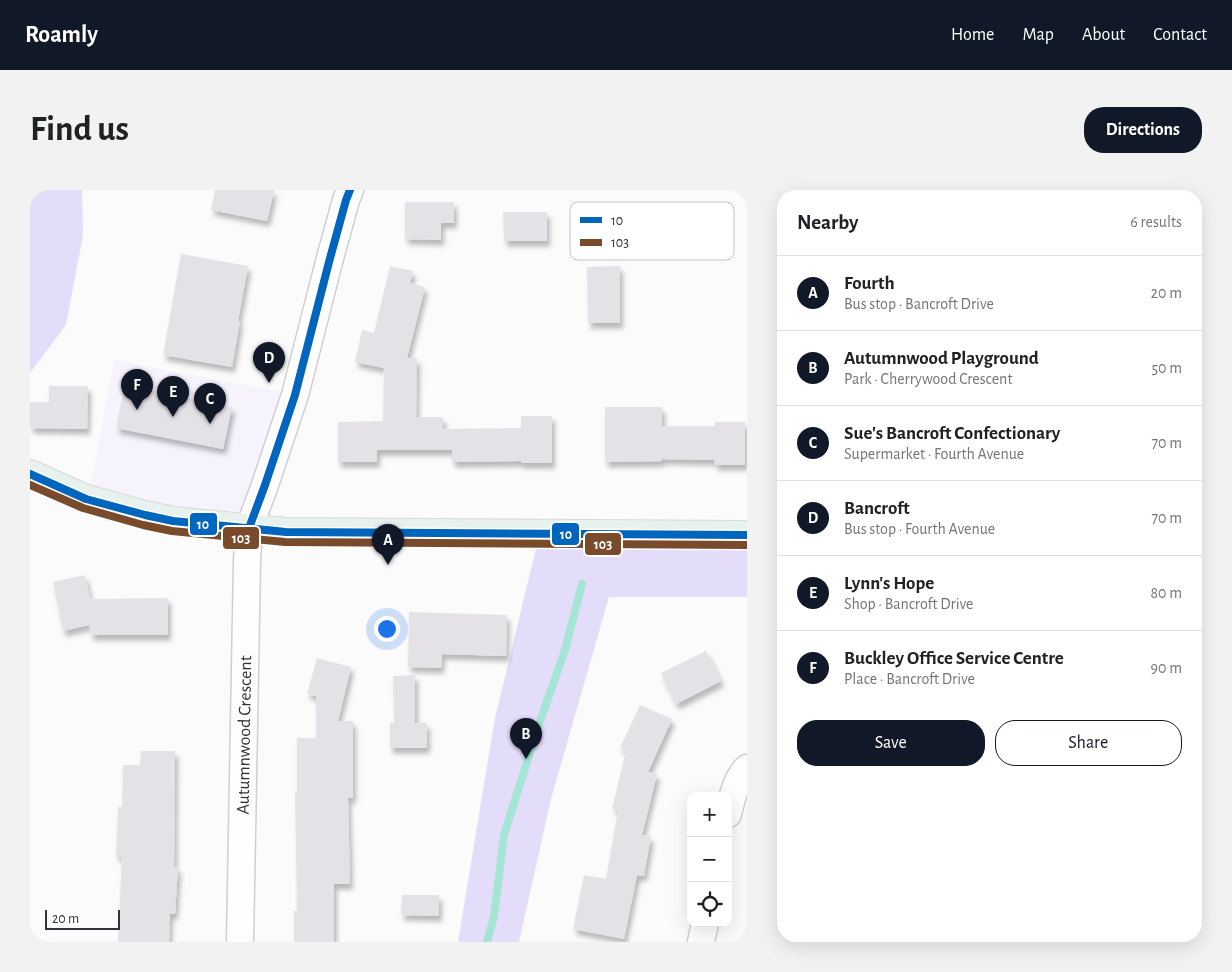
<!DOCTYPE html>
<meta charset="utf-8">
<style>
:root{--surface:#fff;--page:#f2f2f2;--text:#202124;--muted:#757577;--line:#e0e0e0;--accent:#111827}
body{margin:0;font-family:"Alegreya Sans",sans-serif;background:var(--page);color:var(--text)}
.controls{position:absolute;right:15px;bottom:15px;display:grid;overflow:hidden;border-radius:10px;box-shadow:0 5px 20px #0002}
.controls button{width:45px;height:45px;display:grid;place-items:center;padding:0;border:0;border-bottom:1px solid var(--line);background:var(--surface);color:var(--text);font:25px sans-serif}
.scale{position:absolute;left:15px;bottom:12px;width:75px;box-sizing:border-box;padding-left:5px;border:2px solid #34313a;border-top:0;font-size:14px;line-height:18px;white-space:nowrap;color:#34313a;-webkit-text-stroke:4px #fff;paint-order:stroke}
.you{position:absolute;left:356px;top:438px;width:18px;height:18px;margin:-12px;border:4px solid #fff;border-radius:50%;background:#1a73e8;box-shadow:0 0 0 8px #1a73e833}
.badge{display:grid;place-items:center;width:32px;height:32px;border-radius:50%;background:var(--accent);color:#fff;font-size:16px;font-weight:700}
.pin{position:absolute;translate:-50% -41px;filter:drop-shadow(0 1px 2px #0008)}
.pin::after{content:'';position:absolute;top:26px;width:18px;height:15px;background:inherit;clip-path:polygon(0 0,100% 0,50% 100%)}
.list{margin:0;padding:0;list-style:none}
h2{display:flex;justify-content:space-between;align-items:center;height:65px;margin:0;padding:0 20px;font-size:21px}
h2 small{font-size:16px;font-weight:400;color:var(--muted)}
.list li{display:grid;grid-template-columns:32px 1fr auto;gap:15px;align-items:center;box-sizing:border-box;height:75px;padding:0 20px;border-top:1px solid var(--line)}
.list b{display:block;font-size:19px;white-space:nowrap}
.list p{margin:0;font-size:16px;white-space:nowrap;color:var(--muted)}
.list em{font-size:16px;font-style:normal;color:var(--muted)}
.actions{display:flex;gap:10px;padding:15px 20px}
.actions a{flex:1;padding:11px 0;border:1px solid var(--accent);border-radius:20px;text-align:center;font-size:18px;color:var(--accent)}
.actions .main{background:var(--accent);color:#fff}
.icon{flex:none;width:28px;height:28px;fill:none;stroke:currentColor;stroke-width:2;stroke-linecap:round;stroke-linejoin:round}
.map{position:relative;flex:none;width:717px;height:752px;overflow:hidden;border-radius:20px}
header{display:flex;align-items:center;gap:30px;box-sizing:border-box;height:70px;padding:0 25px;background:var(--accent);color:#fff}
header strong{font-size:24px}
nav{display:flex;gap:28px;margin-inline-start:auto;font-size:18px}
.intro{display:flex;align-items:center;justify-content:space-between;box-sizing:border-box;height:120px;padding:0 30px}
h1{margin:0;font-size:35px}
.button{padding:12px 22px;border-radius:20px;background:var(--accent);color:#fff;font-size:18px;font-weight:700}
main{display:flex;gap:30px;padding:0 30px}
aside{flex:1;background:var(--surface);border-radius:20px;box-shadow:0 5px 20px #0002}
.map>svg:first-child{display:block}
.built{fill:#f6f3fd}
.green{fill:#e4ddf9}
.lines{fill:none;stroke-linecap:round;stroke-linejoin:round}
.stream{stroke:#a5e5d5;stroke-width:8}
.building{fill:#e4e2e7;filter:url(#shadow)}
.minor-casing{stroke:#d0ced2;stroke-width:29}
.major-casing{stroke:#d9d8da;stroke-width:30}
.minor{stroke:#fefefe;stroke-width:26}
.major{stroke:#e7f1ee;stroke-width:28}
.bus-1-casing{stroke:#fff;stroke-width:11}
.bus-2-casing{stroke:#fff;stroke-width:11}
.bus-1{stroke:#0065bd;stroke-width:8}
.bus-2{stroke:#7a4b2a;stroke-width:8}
.labels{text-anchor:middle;stroke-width:4;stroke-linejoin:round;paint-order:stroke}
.street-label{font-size:18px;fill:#34313a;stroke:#fff}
.key{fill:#fff;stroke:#c2c1c4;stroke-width:1}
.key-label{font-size:14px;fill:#34313a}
.line-badge{stroke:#fff;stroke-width:2}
.badge-label{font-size:14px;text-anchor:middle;font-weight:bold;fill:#fff}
</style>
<header>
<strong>Roamly</strong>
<nav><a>Home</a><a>Map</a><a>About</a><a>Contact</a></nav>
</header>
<div class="intro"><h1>Find us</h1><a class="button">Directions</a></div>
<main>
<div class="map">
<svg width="717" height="752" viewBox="0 0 717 752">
<defs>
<filter id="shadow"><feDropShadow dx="3" dy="5.5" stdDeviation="2.5" flood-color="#0004"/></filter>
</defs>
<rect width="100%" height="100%" fill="#fbfbfb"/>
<polygon class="built" points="84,170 263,204 218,336 59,308"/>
<g class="green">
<polygon points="0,0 52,0 53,45 36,135 0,183"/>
<polygon points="509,346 717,347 717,407 579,407 521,609 489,752 428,752 465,528"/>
</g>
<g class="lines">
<polyline class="stream" points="457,752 464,726 474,645 508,537 535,460 552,394"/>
</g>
<g class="building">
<polygon points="185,0 244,0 237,31 181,20"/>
<polygon points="375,12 424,12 424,33 411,33 411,50 375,49"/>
<polygon points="473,22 517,22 517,51 474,51"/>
<polygon points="151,64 218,76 208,131 210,131 202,177 133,165"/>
<polygon points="360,76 383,81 380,93 395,97 377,168 387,168 386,227 413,227 413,239 491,238 491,226 522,226 522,273 491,273 491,271 422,272 422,260 347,260 347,272 308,272 308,232 353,231 354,178 325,172 332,140 344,143"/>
<polygon points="590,76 590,133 558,133 557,77"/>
<polygon points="95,195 202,217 193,259 86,238"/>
<polygon points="19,196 58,196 57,239 0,238 0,212 19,212"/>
<polygon points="575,217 632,217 632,236 685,236 685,232 715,232 715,275 684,275 685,270 632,269 632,271 575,272"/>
<polygon points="55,385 60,409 138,408 138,445 61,445 59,435 33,441 23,392"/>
<polygon points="379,422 477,425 476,466 412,464 411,478 378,477"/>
<polygon points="676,461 691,491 646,514 631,483"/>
<polygon points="287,468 321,477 308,531 323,531 323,608 318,608 320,694 304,694 304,752 264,752 264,721 267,721 265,603 267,603 267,548 286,548 286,506 277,504"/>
<polygon points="385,485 385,533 397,533 397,558 360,558 360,533 364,533 363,486"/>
<polygon points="610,515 642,529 618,582 627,584 612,645 621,646 614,686 607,685 594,749 543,739 554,685 576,689 588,620 582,619 596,561 590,558"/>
<polygon points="111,561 145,561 144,677 148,677 145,724 140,724 139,752 88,752 92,667 86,667 88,617 92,617 93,575 110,575"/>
<polygon points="372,705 409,705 409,726 371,725"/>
</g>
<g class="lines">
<defs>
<g id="minor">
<path d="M698 624C702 608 706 589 717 578"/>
<polyline points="210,752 217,371 219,338 235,295 265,205 299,72 316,10 320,0"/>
<polyline points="671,752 675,733"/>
</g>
<polyline id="major" points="0,284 56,309 115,325 143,331 256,342 717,345"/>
</defs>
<use href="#minor" class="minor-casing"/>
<use href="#major" class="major-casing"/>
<use href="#minor" class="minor"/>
<use href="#major" class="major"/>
<defs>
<g id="bus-1">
<polyline points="0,284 56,309 115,325 143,331 256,342 717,345"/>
<polyline points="219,338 235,295 265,205 299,72 316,10 320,0"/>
</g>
<polyline id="bus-2" points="0,295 53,318 113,335 142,341 255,352 717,355"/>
</defs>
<use href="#bus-1" class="bus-1-casing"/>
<use href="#bus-2" class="bus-2-casing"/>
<use href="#bus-1" class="bus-1"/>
<use href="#bus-2" class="bus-2"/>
</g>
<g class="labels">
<g class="street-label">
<text transform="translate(214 545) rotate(-89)" y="6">Autumnwood Crescent</text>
</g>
</g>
<rect x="540" y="12" width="164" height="58" rx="8" class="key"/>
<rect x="550" y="27" width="22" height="6" fill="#0065bd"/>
<rect x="550" y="49" width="22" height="7" fill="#7a4b2a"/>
<g class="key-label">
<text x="581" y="35">10</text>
<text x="581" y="57">103</text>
</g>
<g class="line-badge">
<rect x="159" y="322" width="29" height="24" rx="5" fill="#0065bd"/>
<rect x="521" y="332" width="29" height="24" rx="5" fill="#0065bd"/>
<rect x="192" y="336" width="38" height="24" rx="5" fill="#7a4b2a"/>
<rect x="554" y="342" width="38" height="24" rx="5" fill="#7a4b2a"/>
</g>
<g class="badge-label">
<text x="173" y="339">10</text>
<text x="536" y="349">10</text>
<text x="211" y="353">103</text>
<text x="573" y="359">103</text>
</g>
</svg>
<div class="controls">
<button>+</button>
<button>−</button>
<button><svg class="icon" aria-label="locate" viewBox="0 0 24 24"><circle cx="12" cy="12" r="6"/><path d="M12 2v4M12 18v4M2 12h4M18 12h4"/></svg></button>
</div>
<div class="scale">20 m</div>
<div class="you"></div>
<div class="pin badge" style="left:358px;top:375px">A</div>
<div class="pin badge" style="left:496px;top:569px">B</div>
<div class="pin badge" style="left:180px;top:234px">C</div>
<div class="pin badge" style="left:239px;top:193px">D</div>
<div class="pin badge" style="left:143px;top:227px">E</div>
<div class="pin badge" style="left:107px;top:220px">F</div>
</div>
<aside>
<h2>Nearby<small>6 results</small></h2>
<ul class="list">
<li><span class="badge">A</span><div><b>Fourth</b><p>Bus stop · Bancroft Drive</p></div><em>20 m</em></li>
<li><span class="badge">B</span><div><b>Autumnwood Playground</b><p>Park · Cherrywood Crescent</p></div><em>50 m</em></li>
<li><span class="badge">C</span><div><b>Sue's Bancroft Confectionary</b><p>Supermarket · Fourth Avenue</p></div><em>70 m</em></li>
<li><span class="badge">D</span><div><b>Bancroft</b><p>Bus stop · Fourth Avenue</p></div><em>70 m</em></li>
<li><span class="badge">E</span><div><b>Lynn's Hope</b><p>Shop · Bancroft Drive</p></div><em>80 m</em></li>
<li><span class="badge">F</span><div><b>Buckley Office Service Centre</b><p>Place · Bancroft Drive</p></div><em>90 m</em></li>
</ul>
<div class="actions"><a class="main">Save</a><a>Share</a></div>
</aside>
</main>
